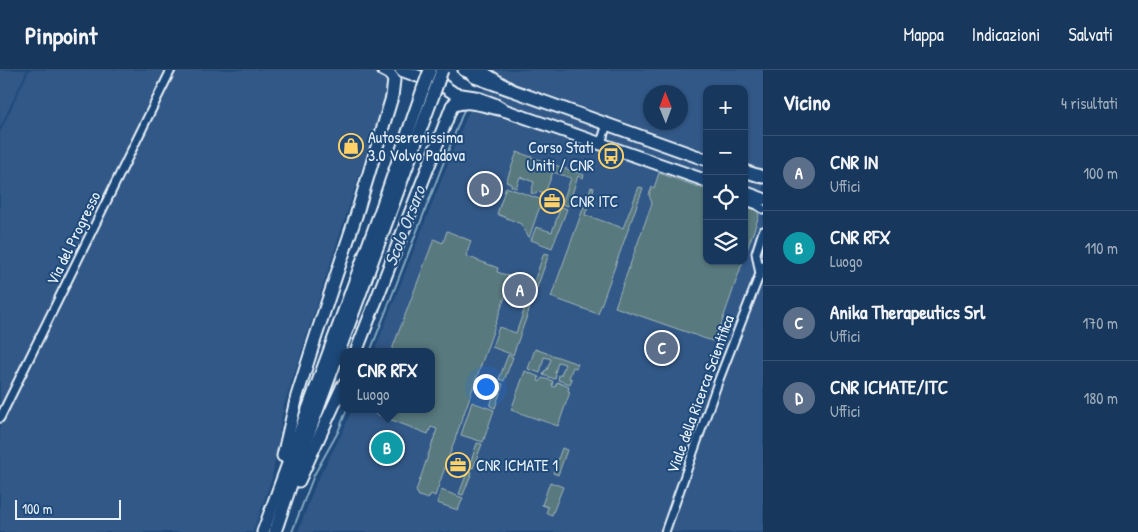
<!DOCTYPE html>
<html lang="it">
<meta charset="utf-8">
<style>
:root{--surface:#17385c;--page:#244365;--text:#f1f3f6;--muted:#9eacbb;--line:#365272;--accent:#e69b98}
body{margin:0;font-family:"Patrick Hand",sans-serif;background:var(--page);color:var(--text)}
.controls{position:absolute;right:15px;top:15px;display:grid;overflow:hidden;border-radius:10px;box-shadow:0 1px 4px #0004}
.controls button{width:45px;height:45px;display:grid;place-items:center;padding:0;border:0;border-bottom:1px solid var(--line);background:var(--surface);color:var(--text);font:25px sans-serif}
.compass{position:absolute;left:643px;top:15px;width:45px;height:45px;border-radius:50%;background:var(--surface);box-shadow:0 1px 4px #0004;rotate:359deg}
.scale{position:absolute;left:15px;bottom:12px;width:106px;box-sizing:border-box;padding-left:5px;border:2px solid #e8f1f8;border-top:0;font-size:14px;line-height:18px;white-space:nowrap;color:#e8f1f8;-webkit-text-stroke:4px #1f4a7a;paint-order:stroke}
.you{position:absolute;left:485px;top:316px;width:18px;height:18px;margin:-12px;border:4px solid #fff;border-radius:50%;background:#1a73e8;box-shadow:0 0 0 8px #1a73e833}
.badge{display:grid;place-items:center;width:32px;height:32px;border-radius:50%;background:var(--accent);color:#fff;font-size:16px;font-weight:700}
.pin{position:absolute;translate:-50% -50%;border:2px solid #fff;box-shadow:0 1px 5px #0006}
.popup{position:absolute;left:340px;top:278px;width:95px;height:65px;box-sizing:border-box;display:grid;place-content:center;border-radius:10px;background:var(--surface);filter:drop-shadow(0 1px 4px #0005);font-size:16px;white-space:nowrap;color:var(--muted)}
.popup b{font-size:19px;color:var(--text)}
.popup::after{content:'';position:absolute;left:50%;top:100%;margin-left:-10px;border:10px solid transparent;border-top-color:var(--surface)}
.list{margin:0;padding:0;list-style:none}
h2{display:flex;justify-content:space-between;align-items:center;height:65px;margin:0;padding:0 20px;font-size:21px}
h2 small{font-size:16px;font-weight:400;color:var(--muted)}
.list li{display:grid;grid-template-columns:32px 1fr auto;gap:15px;align-items:center;box-sizing:border-box;height:75px;padding:0 20px;border-top:1px solid var(--line)}
.list b{display:block;font-size:19px;white-space:nowrap}
.list p{margin:0;font-size:16px;white-space:nowrap;color:var(--muted)}
.list em{font-size:16px;font-style:normal;color:var(--muted)}
.icon{flex:none;width:28px;height:28px;fill:none;stroke:currentColor;stroke-width:2;stroke-linecap:round;stroke-linejoin:round}
.map{position:relative;flex:none;width:763px;height:462px;overflow:hidden}
header{display:flex;align-items:center;gap:30px;box-sizing:border-box;height:70px;padding:0 25px;background:var(--surface);border-bottom:1px solid var(--line)}
header strong{font-size:24px}
nav{display:flex;gap:28px;margin-inline-start:auto;font-size:18px}
main{display:flex}
aside{flex:1;background:var(--surface)}
.map>svg:first-child{display:block}
.built{fill:#325887;fill-rule:evenodd}
.green{fill:#59797e;stroke:#a0b5bb}
.lines{fill:none;stroke-linecap:round;stroke-linejoin:round}
.stream{stroke:#84a8c1;stroke-width:2}
.minor-casing{stroke:#e8f1f8;stroke-width:11}
.primary-casing{stroke:#e8f1f8;stroke-width:15}
.trunk-casing{stroke:#e8f1f8;stroke-width:15}
.minor{stroke:#1f4a7a;stroke-width:7}
.primary{stroke:#1f4a7a;stroke-width:11}
.trunk{stroke:#1f4a7a;stroke-width:11}
.trunk-bridge-casing{stroke:#e8f1f8;stroke-width:15;stroke-linecap:butt}
.trunk-bridge{stroke:#1f4a7a;stroke-width:11}
.labels{text-anchor:middle;stroke-width:4;stroke-linejoin:round;paint-order:stroke}
.poi-label{font-size:16px;fill:#e8f1f8;stroke:#1f4a7a;text-anchor:start}
.street-label{font-size:16px;fill:#e8f1f8;stroke:#1f4a7a}
.water-label{font-size:18px;font-style:italic;fill:#cfdfea;stroke:#1f4a7a}
</style>
<header>
<strong>Pinpoint</strong>
<nav><a>Mappa</a><a>Indicazioni</a><a>Salvati</a></nav>
</header>
<main>
<div class="map">
<svg width="763" height="462" viewBox="0 0 763 462">
<rect width="100%" height="100%" fill="#1f4a7a"/>
<filter id="ink" filterUnits="userSpaceOnUse"><feTurbulence type="fractalNoise" baseFrequency=".02" numOctaves="2"/><feDisplacementMap in="SourceGraphic" scale="10" xChannelSelector="R" yChannelSelector="G"/><feConvolveMatrix kernelMatrix="1 2 1 2 8 2 1 2 1" color-interpolation-filters="sRGB"/></filter>
<g filter="url(#ink)">
<g class="built">
<polygon points="0,0 27,0 0,58"/>
<polygon points="29,0 377,0 380,1 388,17 284,335 272,408 253,462 0,462 0,62"/>
<path d="M489 0H763V462H298L316 413 344 359 352 339H431V282H374L467 45 483 20ZM707 19H744V191H707ZM650 22H680V52H650Z"/>
</g>
<g class="green">
<polygon points="517,82 584,105 583,108 578,106 568,136 562,134 571,108 553,102 545,123 537,121 536,124 531,123 534,112 520,107 516,118 511,116 511,114 506,112"/>
<polygon points="659,103 707,120 707,191 743,191 716,269 713,268 712,271 615,237 652,133 649,125 652,117 654,118"/>
<polygon points="506,117 542,130 529,168 521,154 497,144"/>
<polygon points="591,117 594,118 585,145 623,158 639,117 643,118 598,244 551,227"/>
<polygon points="744,133 756,138 759,146 744,188"/>
<polygon points="561,137 567,139 552,178 531,170 536,157 552,162"/>
<polygon points="447,161 471,171 466,186 498,198 497,202 512,207 435,426 431,424 428,429 419,426 416,421 437,359 431,357 428,364 368,341 368,339 431,339 431,282 391,282 434,169 443,173"/>
<polygon points="544,183 549,184 513,285 492,277 499,257 516,263"/>
<polygon points="535,279 578,294 576,298 573,297 569,308 572,309 570,314 558,310 559,305 561,305 565,294 558,292 555,303 556,304 555,309 543,305 545,300 547,300 551,289 544,287 540,303 528,299"/>
<polygon points="508,285 513,287 504,311 499,309"/>
<polygon points="525,301 539,307 538,311 540,312 542,308 553,311 552,316 555,317 557,312 569,317 568,321 570,322 558,356 511,340"/>
<polygon points="498,312 503,314 495,338 490,336"/>
<polygon points="472,332 494,340 483,372 461,365"/>
<polygon points="477,373 482,374 473,398 469,397"/>
<polygon points="562,378 567,380 558,405 553,403"/>
<polygon points="468,400 472,402 463,425 459,424"/>
<polygon points="550,412 563,417 552,445 546,443 548,437 542,435"/>
<polygon points="441,420 463,428 458,440 437,433"/>
</g>
<g class="lines">
<g class="stream">
<polyline points="370,282 464,40"/>
<polyline points="292,462 314,405 338,362 347,339"/>
</g>
<defs>
<g id="minor">
<polyline points="601,73 607,54"/>
<polyline points="744,130 757,135 763,139"/>
<polyline points="760,204 756,183 763,161"/>
<polyline points="0,348 171,0"/>
<polyline points="665,462 718,312 763,196"/>
</g>
<g id="primary">
<polyline points="401,0 442,15 455,24 475,27 494,34 504,40 707,111"/>
<polyline points="464,0 471,3 475,7 707,90"/>
<polyline points="744,101 763,107"/>
<polyline points="744,122 763,129"/>
</g>
<g id="trunk">
<polyline points="470,0 471,3"/>
<polyline points="479,0 510,19"/>
<path d="M452 36C469 28 486 37 504 40"/>
<polyline points="356,282 452,36 461,26"/>
<polyline points="283,386 297,326 315,269 356,146 392,27 394,10 389,3 383,0"/>
<polyline points="299,411 343,315"/>
<polyline points="263,462 381,140 423,19"/>
<polyline points="275,462 302,382 434,23"/>
</g>
</defs>
<use href="#minor" class="minor-casing"/>
<use href="#primary" class="primary-casing"/>
<use href="#trunk" class="trunk-casing"/>
<use href="#minor" class="minor"/>
<use href="#primary" class="primary"/>
<use href="#trunk" class="trunk"/>
<defs>
<g id="trunk-bridge">
<polyline points="423,19 430,0"/>
<polyline points="434,23 442,0"/>
</g>
</defs>
<use href="#trunk-bridge" class="trunk-bridge-casing"/>
<use href="#trunk-bridge" class="trunk-bridge"/>
</g>
</g>
<defs>
<symbol id="shop-ring" viewBox="-11 -11 22 22"><circle r="9.5" fill="#1f4a7a" stroke="#ffd166" stroke-width="1.5"/><path d="M-5-2.5h2.3a2.7 3.5 0 0 1 5.4 0H5L5.5 6h-11ZM-1.5-2.5h3a1.5 2.3 0 0 0-3 0Z" fill="#ffd166"/></symbol>
<symbol id="bus-ring" viewBox="-11 -11 22 22"><circle r="9.5" fill="#1f4a7a" stroke="#ffd166" stroke-width="1.5"/><path d="M-5-6H5V4H4V6H2V4H-2V6H-4V4H-5ZM-3.5-4V0h7V-4ZM-3.5 1.2v1.5H-2V1.2ZM2 1.2v1.5H3.5V1.2Z" fill="#ffd166"/></symbol>
<symbol id="office-ring" viewBox="-11 -11 22 22"><circle r="9.5" fill="#1f4a7a" stroke="#ffd166" stroke-width="1.5"/><path d="M-6-3h4V-5.5h4V-3h4V5H-6ZM-1-4.5V-3h2v-1.5ZM-6 0V1H6V0Z" fill="#ffd166"/></symbol>
</defs>
<g fill-rule="evenodd">
<use href="#shop-ring" x="337" y="62" width="28" height="28"/>
<use href="#bus-ring" x="597" y="72" width="28" height="28"/>
<use href="#office-ring" x="538" y="117" width="28" height="28"/>
<use href="#office-ring" x="444" y="381" width="28" height="28"/>
</g>
<g class="labels">
<g class="poi-label">
<text x="368" y="73">Autoserenissima<tspan x="368" dy="18">3.0 Volvo Padova</tspan></text>
<text x="594" y="83" text-anchor="end">Corso Stati<tspan x="594" dy="18">Uniti / CNR</tspan></text>
<text x="570" y="137">CNR ITC</text>
<text x="476" y="401">CNR ICMATE 1</text>
</g>
<g class="street-label">
<text transform="translate(73 168) rotate(-64)" y="6">Via del Progresso</text>
<text transform="translate(700 324) rotate(-70)" y="6">Viale della Ricerca Scientifica</text>
</g>
<g class="water-label">
<text transform="translate(405 156) rotate(-69)" y="6">Scolo Orsaro</text>
</g>
</g>
</svg>
<div class="controls">
<button>+</button>
<button>−</button>
<button><svg class="icon" aria-label="locate" viewBox="0 0 24 24"><circle cx="12" cy="12" r="6"/><path d="M12 2v4M12 18v4M2 12h4M18 12h4"/></svg></button>
<button><svg class="icon" aria-label="layers" viewBox="0 0 24 24"><path d="M12 4l9 5-9 5-9-5zM3 14l9 5 9-5"/></svg></button>
</div>
<svg class="compass" viewBox="-18 -18 36 36"><path d="M0-13l5 13h-10z" fill="#e53935"/><path d="M0 13l5-13h-10z" fill="#9eacbb"/></svg>
<div class="scale">100 m</div>
<div class="you"></div>
<div class="pin badge" style="left:520px;top:220px;background:#5c6f8a">A</div>
<div class="pin badge" style="left:387px;top:378px;background:#0f9aa8">B</div>
<div class="popup"><b>CNR RFX</b>Luogo</div>
<div class="pin badge" style="left:662px;top:278px;background:#5c6f8a">C</div>
<div class="pin badge" style="left:485px;top:119px;background:#5c6f8a">D</div>
</div>
<aside>
<h2>Vicino<small>4 risultati</small></h2>
<ul class="list">
<li><span class="badge" style="background:#5c6f8a">A</span><div><b>CNR IN</b><p>Uffici</p></div><em>100 m</em></li>
<li><span class="badge" style="background:#0f9aa8">B</span><div><b>CNR RFX</b><p>Luogo</p></div><em>110 m</em></li>
<li><span class="badge" style="background:#5c6f8a">C</span><div><b>Anika Therapeutics Srl</b><p>Uffici</p></div><em>170 m</em></li>
<li><span class="badge" style="background:#5c6f8a">D</span><div><b>CNR ICMATE/ITC</b><p>Uffici</p></div><em>180 m</em></li>
</ul>
</aside>
</main>
